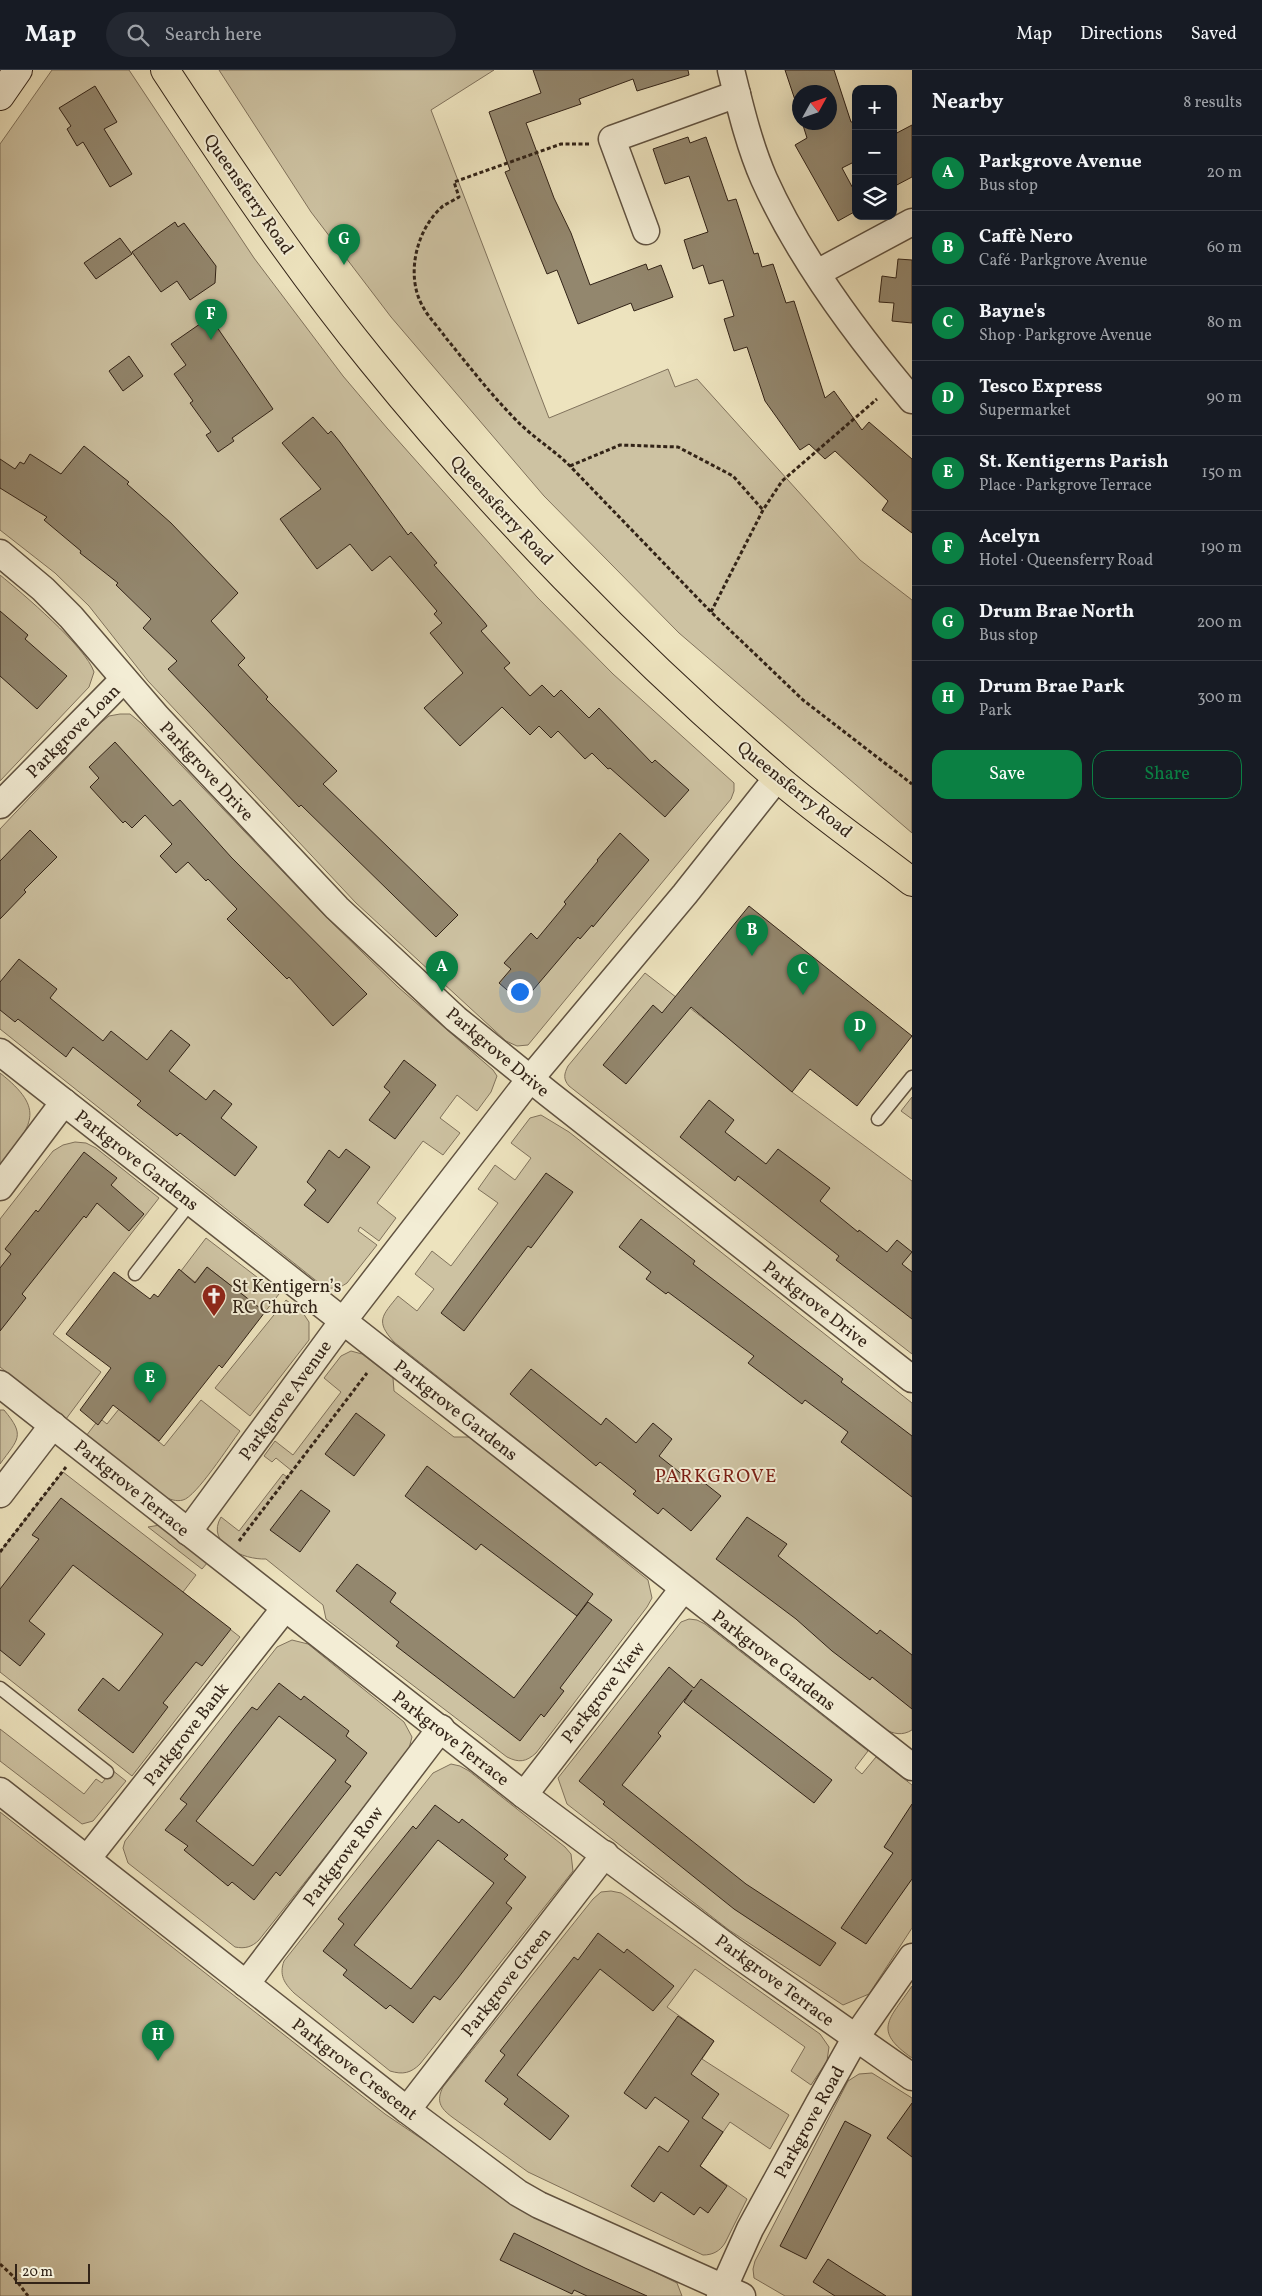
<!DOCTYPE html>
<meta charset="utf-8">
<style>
:root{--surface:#171b24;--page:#242831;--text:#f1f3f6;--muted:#9ea1a6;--line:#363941;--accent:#0b8043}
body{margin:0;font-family:Vollkorn,serif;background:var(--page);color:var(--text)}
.controls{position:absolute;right:15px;top:15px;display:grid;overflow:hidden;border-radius:10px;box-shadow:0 5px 20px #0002}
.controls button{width:45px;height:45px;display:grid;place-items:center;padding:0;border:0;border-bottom:1px solid var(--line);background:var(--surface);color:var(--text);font:25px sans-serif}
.compass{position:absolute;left:792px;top:15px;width:45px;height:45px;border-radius:50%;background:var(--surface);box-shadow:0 5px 20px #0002;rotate:50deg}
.scale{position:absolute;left:15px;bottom:12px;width:75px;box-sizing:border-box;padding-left:5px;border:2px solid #322317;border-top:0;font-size:14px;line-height:18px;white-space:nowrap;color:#322317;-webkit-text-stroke:4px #f3edd5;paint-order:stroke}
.you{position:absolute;left:519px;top:921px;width:18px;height:18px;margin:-12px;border:4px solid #fff;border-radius:50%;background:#1a73e8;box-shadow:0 0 0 8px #1a73e833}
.badge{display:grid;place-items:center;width:32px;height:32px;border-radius:50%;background:var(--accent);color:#fff;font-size:16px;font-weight:700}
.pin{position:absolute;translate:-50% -41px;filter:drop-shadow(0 1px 2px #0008)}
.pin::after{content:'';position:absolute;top:26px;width:18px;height:15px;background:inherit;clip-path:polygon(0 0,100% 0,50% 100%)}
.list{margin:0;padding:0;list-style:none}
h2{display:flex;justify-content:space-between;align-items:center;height:65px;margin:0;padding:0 20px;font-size:21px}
h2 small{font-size:16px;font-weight:400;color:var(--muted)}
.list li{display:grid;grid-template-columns:32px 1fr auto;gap:15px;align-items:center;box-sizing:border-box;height:75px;padding:0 20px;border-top:1px solid var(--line)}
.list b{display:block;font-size:19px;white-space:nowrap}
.list p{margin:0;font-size:16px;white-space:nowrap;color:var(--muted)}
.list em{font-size:16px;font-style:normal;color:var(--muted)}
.actions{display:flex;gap:10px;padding:15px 20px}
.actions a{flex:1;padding:11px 0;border:1px solid var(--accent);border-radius:15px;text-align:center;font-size:18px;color:var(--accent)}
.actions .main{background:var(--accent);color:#fff}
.icon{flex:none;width:28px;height:28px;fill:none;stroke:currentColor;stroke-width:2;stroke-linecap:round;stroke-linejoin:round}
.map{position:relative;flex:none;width:912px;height:2226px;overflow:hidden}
header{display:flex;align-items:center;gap:30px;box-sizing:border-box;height:70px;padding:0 25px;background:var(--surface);border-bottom:1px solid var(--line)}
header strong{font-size:24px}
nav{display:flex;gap:28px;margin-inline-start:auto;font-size:18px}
.search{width:350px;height:45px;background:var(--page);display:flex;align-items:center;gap:12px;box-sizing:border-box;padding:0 18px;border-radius:28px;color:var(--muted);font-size:19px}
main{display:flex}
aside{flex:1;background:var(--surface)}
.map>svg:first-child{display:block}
.green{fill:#cdc2a2;stroke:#80725c}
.building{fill:#93876e;stroke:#322317;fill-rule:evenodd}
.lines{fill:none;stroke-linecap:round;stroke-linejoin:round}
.service-casing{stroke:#615341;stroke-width:15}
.minor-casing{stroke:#615341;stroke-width:29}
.secondary-casing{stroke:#322317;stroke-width:30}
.primary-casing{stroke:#322317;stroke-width:30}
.path{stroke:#322317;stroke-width:3;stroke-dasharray:4 2.5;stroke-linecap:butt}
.service{stroke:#f3edd5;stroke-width:12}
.minor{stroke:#f3edd5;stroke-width:26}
.secondary{stroke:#f3edd5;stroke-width:28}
.primary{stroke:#ede3be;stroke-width:28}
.labels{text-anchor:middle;stroke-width:4;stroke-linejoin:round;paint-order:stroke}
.street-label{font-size:18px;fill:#322317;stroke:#f3edd5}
.poi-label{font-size:18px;fill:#322317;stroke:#f3edd5;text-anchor:start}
.neighbourhood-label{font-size:19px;letter-spacing:1px;fill:#7a1f14;stroke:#f3edd5}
</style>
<header>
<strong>Map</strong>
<div class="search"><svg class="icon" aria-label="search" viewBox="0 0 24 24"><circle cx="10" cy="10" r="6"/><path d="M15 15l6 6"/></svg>Search here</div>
<nav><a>Map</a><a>Directions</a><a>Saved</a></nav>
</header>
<main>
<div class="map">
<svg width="912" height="2226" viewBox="0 0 912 2226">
<rect width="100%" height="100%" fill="#ede3be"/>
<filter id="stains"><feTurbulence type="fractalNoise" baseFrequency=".004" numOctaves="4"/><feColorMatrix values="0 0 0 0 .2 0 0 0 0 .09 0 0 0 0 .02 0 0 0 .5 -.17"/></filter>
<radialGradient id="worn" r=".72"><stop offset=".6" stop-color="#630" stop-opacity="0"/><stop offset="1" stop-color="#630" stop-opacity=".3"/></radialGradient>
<g class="green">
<polygon points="52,0 129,0 254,188 343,306 387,358 537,527 613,604 734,713 734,721 731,729 528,975 517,976 506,971 356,833 148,611 89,536 55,503 0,460 0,74"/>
<polygon points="219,0 494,0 431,40 549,348 668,299 675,317 697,309 860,490 912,530 912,763 679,563 544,426 391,247 311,142"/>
<path d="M0 505C22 523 86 577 94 602L89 617 0 711Z"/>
<path d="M120 644H130L141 653 325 846 398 917 493 1000 497 1006 491 1022 477 1041 457 1025 440 1048 460 1063 443 1085 423 1071 377 1133 396 1148 379 1171 360 1157 358 1161 377 1175 347 1213C337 1220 329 1220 319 1213L0 959V759L97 656 109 646Z"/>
<path d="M645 903 735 973 792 1022 912 1111V1284L569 1016C563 1009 564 1004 568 996Z"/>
<path d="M0 1003C47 1040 32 1055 0 1095Z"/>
<polygon points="912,1027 912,1049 901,1041"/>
<path d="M541 1045 569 1062 912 1333V1660C902 1666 894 1664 884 1659L394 1272C375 1251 382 1246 398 1226L417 1241 434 1219 415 1204 432 1181 451 1196 498 1133 478 1119 495 1095 515 1110 531 1088 511 1073 530 1048Z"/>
<polygon points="75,1072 86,1073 96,1078 159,1128 53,1264 101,1302 66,1349 0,1297 0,1149 53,1081 63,1075"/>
<polygon points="206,1168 279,1224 265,1242 207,1197 195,1212 181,1201"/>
<polygon points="286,1230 303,1243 309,1252 309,1270 250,1346 215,1318"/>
<path d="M351 1281 362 1284 393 1308 394 1321 454 1367H470L648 1510 652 1528 647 1537 536 1683C526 1692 519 1693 507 1687L326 1549 323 1535 266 1489C244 1490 205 1474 221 1447L239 1461 283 1404 287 1407 292 1401 276 1388 272 1392 264 1386 275 1371 293 1385 341 1322 324 1308 341 1286Z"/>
<path d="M201 1330 240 1361C230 1374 196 1427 183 1430 176 1432 170 1429 164 1427L86 1366 96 1353 98 1354 102 1350 107 1354 119 1339 164 1376Z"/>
<path d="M0 1340H4C26 1366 18 1369 0 1394Z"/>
<polygon points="63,1402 196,1505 183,1522 240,1567 132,1706 0,1602 0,1482"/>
<polygon points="160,1455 208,1492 202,1499 148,1457"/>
<polygon points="689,1549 697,1550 705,1554 868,1681 855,1698 862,1704 876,1687 912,1715 912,1858 869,1924 843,1935 729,1860 567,1734 558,1708 681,1552"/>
<path d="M292 1570 308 1574 404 1652 412 1667 408 1682 259 1870C252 1877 245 1879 235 1877L128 1793 123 1778 125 1771 277 1577Z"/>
<polygon points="0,1659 84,1724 96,1709 102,1713 112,1700 126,1711 93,1751 82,1754 0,1691"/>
<path d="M451 1694 460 1696 469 1701 565 1777 571 1784 573 1801 420 1994C411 2003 403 2005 390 2001L294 1923C284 1913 279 1905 284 1891L433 1703Z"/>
<polygon points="0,1742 385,2044 521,2136 677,2213 682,2226 0,2226"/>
<path d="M611 1821 621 1823 630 1829 820 1964 829 1977 827 1991 811 2015 791 2001 805 1977 695 1899 667 1937 714 1971 702 1989 789 2045 770 2079 730 2052 700 2096 747 2129 725 2173C720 2181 713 2185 703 2185L528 2102 452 2047C440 2038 436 2031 443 2017L593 1829 601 1822Z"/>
<path d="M912 1916V1988C872 1960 889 1950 912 1916Z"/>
<polygon points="872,2003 912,2028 912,2226 785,2226 754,2208 753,2199 755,2191 848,2011 859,2004"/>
</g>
<g class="building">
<polygon points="533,0 688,0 689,5 637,21 633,9 579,29 581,34 526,53 554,128 571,163 590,215 646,194 648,200 661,195 673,227 634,241 631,233 578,254 557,200 547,204 505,102 510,100 489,42 541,23"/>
<polygon points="785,0 834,0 851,52 856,52 856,91 842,98 856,124 856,141 838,151 795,75 807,68 802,52 830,52 830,22 800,22 800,45"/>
<polygon points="95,16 117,52 104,59 132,104 110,117 83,72 77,76 67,59 71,56 59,38"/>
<polygon points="912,55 912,107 893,117 893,65"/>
<polygon points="688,67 690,73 706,67 728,131 736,129 754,184 758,183 762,197 773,194 786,233 794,231 825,328 834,321 862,360 869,352 912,389 912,463 882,440 888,431 835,381 825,389 809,374 800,380 765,331 747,277 734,281 724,249 734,246 723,210 709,214 703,195 693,199 684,170 708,162 689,106 665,114 653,79"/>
<polygon points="175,152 178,157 184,153 216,196 215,213 190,230 177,211 161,222 132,182"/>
<polygon points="120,168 132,184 96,209 84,193"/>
<polygon points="898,189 912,190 912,253 892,251 894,233 879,232 882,206 896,208"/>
<polygon points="210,247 273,339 232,368 234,371 218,382 206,365 211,362 190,333 193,331 174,304 186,295 171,274"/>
<polygon points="129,286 143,306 123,321 109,301"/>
<polygon points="313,347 328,364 331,361 340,372 408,465 411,462 437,493 434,495 485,553 487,556 481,561 510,593 504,598 530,626 542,615 554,627 561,620 589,648 599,638 652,693 655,690 689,720 665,747 610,698 608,699 592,683 585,689 558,661 551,668 539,656 530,665 502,637 460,676 424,638 463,603 430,563 442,553 434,544 437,541 390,486 372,501 350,474 317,499 280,449 321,419 282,373"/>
<polygon points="84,376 129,412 127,414 171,453 238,523 211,551 245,588 238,595 268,627 266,629 337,701 323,714 458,845 436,867 301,735 299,737 168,599 177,591 143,558 151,549 116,515 118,513 80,483 81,481 44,450 47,447 0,418 0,389 15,399 20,392 24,394 30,384 61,404"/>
<polygon points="0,541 28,565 25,569 67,606 37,639 0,606"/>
<polygon points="115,672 173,736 180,730 231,787 367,924 333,956 289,907 287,909 227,849 237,839 208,809 206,811 188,792 176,803 160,786 172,774 145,745 132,758 125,751 123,753 90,717 99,708 89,697"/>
<polygon points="30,760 57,787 24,820 26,822 0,849 0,791"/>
<polygon points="620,763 649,790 593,857 592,855 580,869 578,867 522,933 499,913 511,899 504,893 531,863 537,869 566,834 564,832 598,791 597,790"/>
<polygon points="749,836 912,966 857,1036 810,999 792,1022 691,937 626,1014 603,995 653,935 662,943"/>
<polygon points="19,889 57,919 50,928 103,971 111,961 147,990 171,960 190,975 169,1001 206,1030 214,1020 232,1034 221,1048 257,1077 235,1106 180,1063 177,1066 137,1035 141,1031 73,977 66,987 18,949 15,952 0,940 0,912"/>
<polygon points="404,990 436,1015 395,1069 369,1050 390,1022 384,1017"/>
<polygon points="709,1030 734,1050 725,1062 766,1094 778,1079 830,1118 820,1131 858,1162 859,1160 887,1182 897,1170 912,1182 902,1194 912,1202 912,1249 836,1190 839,1186 738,1106 735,1111 680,1067"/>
<polygon points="346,1079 370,1097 328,1153 304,1135 316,1120 307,1112 329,1080 339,1088"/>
<polygon points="84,1082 117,1108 111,1115 144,1144 129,1161 97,1133 86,1148 84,1146 22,1224 26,1228 0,1261 0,1198 11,1184 5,1179 36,1140 38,1142"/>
<polygon points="546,1103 573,1122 531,1178 528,1176 464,1261 441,1243"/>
<polygon points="641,1149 695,1191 693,1194 843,1309 841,1312 912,1366 912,1427 841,1372 848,1362 805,1330 802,1334 748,1293 754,1286 668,1222 666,1224 646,1209 651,1202 619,1177"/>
<polygon points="207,1197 265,1242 222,1298 219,1295 159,1371 113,1335 98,1355 80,1340 111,1298 66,1264 114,1202 150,1229 154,1224 158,1227 179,1199 195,1213"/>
<polygon points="531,1299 601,1355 606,1348 636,1373 653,1353 672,1369 659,1386 693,1413 697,1407 721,1426 691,1461 663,1438 658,1444 633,1424 636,1421 600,1392 596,1396 510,1324"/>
<polygon points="356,1343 385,1365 354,1406 325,1384"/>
<polygon points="427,1396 593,1524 577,1546 588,1532 612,1550 560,1618 564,1621 544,1647 541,1644 520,1671 396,1576 399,1572 336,1521 357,1494 396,1523 390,1532 514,1628 577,1546 481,1474 476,1480 405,1426"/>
<polygon points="301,1420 330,1441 300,1482 270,1460"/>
<polygon points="61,1428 231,1559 202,1596 196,1592 163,1633 168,1637 133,1683 78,1640 103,1608 119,1621 163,1564 104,1519 73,1495 29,1551 45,1564 20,1596 0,1580 0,1519 39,1469 32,1465"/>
<polygon points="747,1447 787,1474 778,1486 877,1564 880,1560 912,1585 912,1639 872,1607 870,1610 832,1581 796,1549 716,1489"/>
<polygon points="669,1597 694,1618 701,1609 832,1710 814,1733 684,1632 692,1620 658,1663 661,1666 622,1715 746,1814 836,1873 820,1896 734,1839 603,1734 605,1732 579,1711"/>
<path d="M279 1613 301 1630 304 1626 349 1661 346 1666 367 1683 345 1712 351 1716 280 1806 276 1802 254 1830 232 1812 228 1816 184 1780 188 1776 165 1760 187 1734 180 1729 235 1658 252 1637 257 1640ZM279 1646 336 1690 253 1796 196 1751Z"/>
<polygon points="912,1734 912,1809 866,1874 841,1858 893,1783 884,1777"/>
<path d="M435 1735 459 1753 462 1749 508 1785 504 1789 526 1807 506 1833 512 1838 458 1908 440 1930 434 1926 413 1953 390 1935 386 1939 343 1905 347 1900 323 1881 344 1854 338 1849 413 1756 416 1759ZM438 1770 494 1813 411 1919 354 1875Z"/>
<polygon points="598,1863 624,1883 627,1879 674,1916 653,1941 600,1899 517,2005 569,2046 550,2070 504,2034 508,2029 485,2011 505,1985 500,1981 574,1887 578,1890"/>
<polygon points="678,1946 714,1971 691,2004 719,2024 702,2048 723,2062 700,2096 727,2116 708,2143 700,2137 694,2145 661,2122 654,2132 631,2116 659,2076 668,2082 689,2051 655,2027 646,2039 624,2023"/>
<polygon points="912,2033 912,2087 887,2068"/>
<polygon points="845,2051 871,2065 806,2189 780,2176"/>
<polygon points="514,2163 585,2198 647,2226 587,2226 574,2220 572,2224 500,2190"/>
<polygon points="828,2189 848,2202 886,2226 835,2226 813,2212"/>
</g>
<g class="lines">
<defs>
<g id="service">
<polyline points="878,1049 912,1007"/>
<polyline points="135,1204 191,1132"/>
<polyline points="0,1618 107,1702"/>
</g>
<g id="minor">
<path d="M731 0C740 36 749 75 764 109 800 189 856 264 912 330"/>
<polyline points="646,161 612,69 737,24"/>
<polyline points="817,203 912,152"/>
<polyline points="0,483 43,519 71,547 157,647 337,838 456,949 549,1024 912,1309"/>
<polyline points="0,735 124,609"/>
<polyline points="0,982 912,1697"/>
<polyline points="0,1117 64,1032"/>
<polyline points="0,1314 524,1725 734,1882 912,2007"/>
<polyline points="0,1424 53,1355"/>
<polyline points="188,1462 343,1251 530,1009 685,824 777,708"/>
<polyline points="0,1721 407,2040 518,2123 539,2135 742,2226"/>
<polyline points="524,1725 683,1519"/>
<polyline points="87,1789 285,1538"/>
<polyline points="246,1914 441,1658"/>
<polyline points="407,2040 605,1784"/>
<polyline points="720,2226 750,2159 819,2033 856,1967 912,1887"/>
</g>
<polyline id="secondary" points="0,26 18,0"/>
<path id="primary" d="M165 0C230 99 297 199 372 291 491 438 632 583 775 706 819 744 867 777 912 812"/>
</defs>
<use href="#service" class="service-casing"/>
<use href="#minor" class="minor-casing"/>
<use href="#secondary" class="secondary-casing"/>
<use href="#primary" class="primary-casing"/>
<g class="path">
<path d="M589 74H561L454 112 459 127C454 130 448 133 443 136 416 159 405 206 423 237 429 248 439 258 446 268 469 296 492 326 518 352 534 368 554 380 570 396L711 542 803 630 912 714"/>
<polyline points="570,396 620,375 678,377 733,406 763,440"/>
<polyline points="711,542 763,440 782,411 877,329"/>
<polyline points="239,1471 367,1303"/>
<polyline points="0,1482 66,1397"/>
<polyline points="0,2194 13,2206 28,2226"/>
</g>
<use href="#service" class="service"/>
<use href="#minor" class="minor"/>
<use href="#secondary" class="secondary"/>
<use href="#primary" class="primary"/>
</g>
<defs>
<symbol id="church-pin" viewBox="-11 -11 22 30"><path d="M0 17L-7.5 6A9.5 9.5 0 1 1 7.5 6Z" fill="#8f2418" stroke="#f3edd5"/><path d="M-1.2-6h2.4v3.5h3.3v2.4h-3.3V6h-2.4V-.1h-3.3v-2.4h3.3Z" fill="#fff"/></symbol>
</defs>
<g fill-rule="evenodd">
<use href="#church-pin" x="200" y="1212" width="28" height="38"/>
</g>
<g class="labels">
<g class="street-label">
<text transform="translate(249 124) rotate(55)" y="6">Queensferry Road</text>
<text transform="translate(502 440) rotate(47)" y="6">Queensferry Road</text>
<text transform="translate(73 661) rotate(-45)" y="6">Parkgrove Loan</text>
<text transform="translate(207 701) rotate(47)" y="6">Parkgrove Drive</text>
<text transform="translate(795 719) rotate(39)" y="6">Queensferry Road</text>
<text transform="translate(498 982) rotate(40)" y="6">Parkgrove Drive</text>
<text transform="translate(137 1090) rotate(38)" y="6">Parkgrove Gardens</text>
<text transform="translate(816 1234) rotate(38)" y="6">Parkgrove Drive</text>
<text transform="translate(285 1330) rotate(-54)" y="6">Parkgrove Avenue</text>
<text transform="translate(456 1340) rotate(38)" y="6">Parkgrove Gardens</text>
<text transform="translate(132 1418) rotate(39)" y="6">Parkgrove Terrace</text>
<text transform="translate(774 1590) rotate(38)" y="6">Parkgrove Gardens</text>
<text transform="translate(603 1622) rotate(-52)" y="6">Parkgrove View</text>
<text transform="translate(186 1664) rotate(-52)" y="6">Parkgrove Bank</text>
<text transform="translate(451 1668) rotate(38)" y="6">Parkgrove Terrace</text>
<text transform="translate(343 1786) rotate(-53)" y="6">Parkgrove Row</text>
<text transform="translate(775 1910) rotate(36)" y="6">Parkgrove Terrace</text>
<text transform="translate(506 1912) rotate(-52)" y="6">Parkgrove Green</text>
<text transform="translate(355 1999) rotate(38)" y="6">Parkgrove Crescent</text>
<text transform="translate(809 2052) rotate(-61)" y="6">Parkgrove Road</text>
</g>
<g class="poi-label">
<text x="232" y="1222">St Kentigern’s<tspan x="232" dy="21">RC Church</tspan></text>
</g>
<g class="neighbourhood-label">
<text x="716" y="1412">PARKGROVE</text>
</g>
</g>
<rect width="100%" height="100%" filter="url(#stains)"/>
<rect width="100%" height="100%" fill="url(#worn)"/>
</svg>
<div class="controls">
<button>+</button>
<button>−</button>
<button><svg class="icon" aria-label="layers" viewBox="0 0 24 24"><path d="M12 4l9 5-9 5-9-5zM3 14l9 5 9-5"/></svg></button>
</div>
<svg class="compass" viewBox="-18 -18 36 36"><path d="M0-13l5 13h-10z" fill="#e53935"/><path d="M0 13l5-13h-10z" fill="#9ea1a6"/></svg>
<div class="scale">20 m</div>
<div class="you"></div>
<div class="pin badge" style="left:442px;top:922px">A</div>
<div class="pin badge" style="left:752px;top:886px">B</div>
<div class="pin badge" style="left:803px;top:925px">C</div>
<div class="pin badge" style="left:860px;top:982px">D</div>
<div class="pin badge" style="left:150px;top:1333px">E</div>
<div class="pin badge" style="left:211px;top:270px">F</div>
<div class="pin badge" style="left:344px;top:195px">G</div>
<div class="pin badge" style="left:158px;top:1991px">H</div>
</div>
<aside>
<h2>Nearby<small>8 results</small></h2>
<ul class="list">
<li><span class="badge">A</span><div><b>Parkgrove Avenue</b><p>Bus stop</p></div><em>20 m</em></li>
<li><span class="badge">B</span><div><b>Caffè Nero</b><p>Café · Parkgrove Avenue</p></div><em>60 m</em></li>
<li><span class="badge">C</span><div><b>Bayne's</b><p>Shop · Parkgrove Avenue</p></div><em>80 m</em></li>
<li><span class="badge">D</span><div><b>Tesco Express</b><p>Supermarket</p></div><em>90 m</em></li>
<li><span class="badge">E</span><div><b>St. Kentigerns Parish</b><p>Place · Parkgrove Terrace</p></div><em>150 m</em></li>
<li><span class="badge">F</span><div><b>Acelyn</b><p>Hotel · Queensferry Road</p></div><em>190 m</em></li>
<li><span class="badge">G</span><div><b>Drum Brae North</b><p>Bus stop</p></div><em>200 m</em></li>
<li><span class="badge">H</span><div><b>Drum Brae Park</b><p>Park</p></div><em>300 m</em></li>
</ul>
<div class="actions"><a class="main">Save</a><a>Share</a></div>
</aside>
</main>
